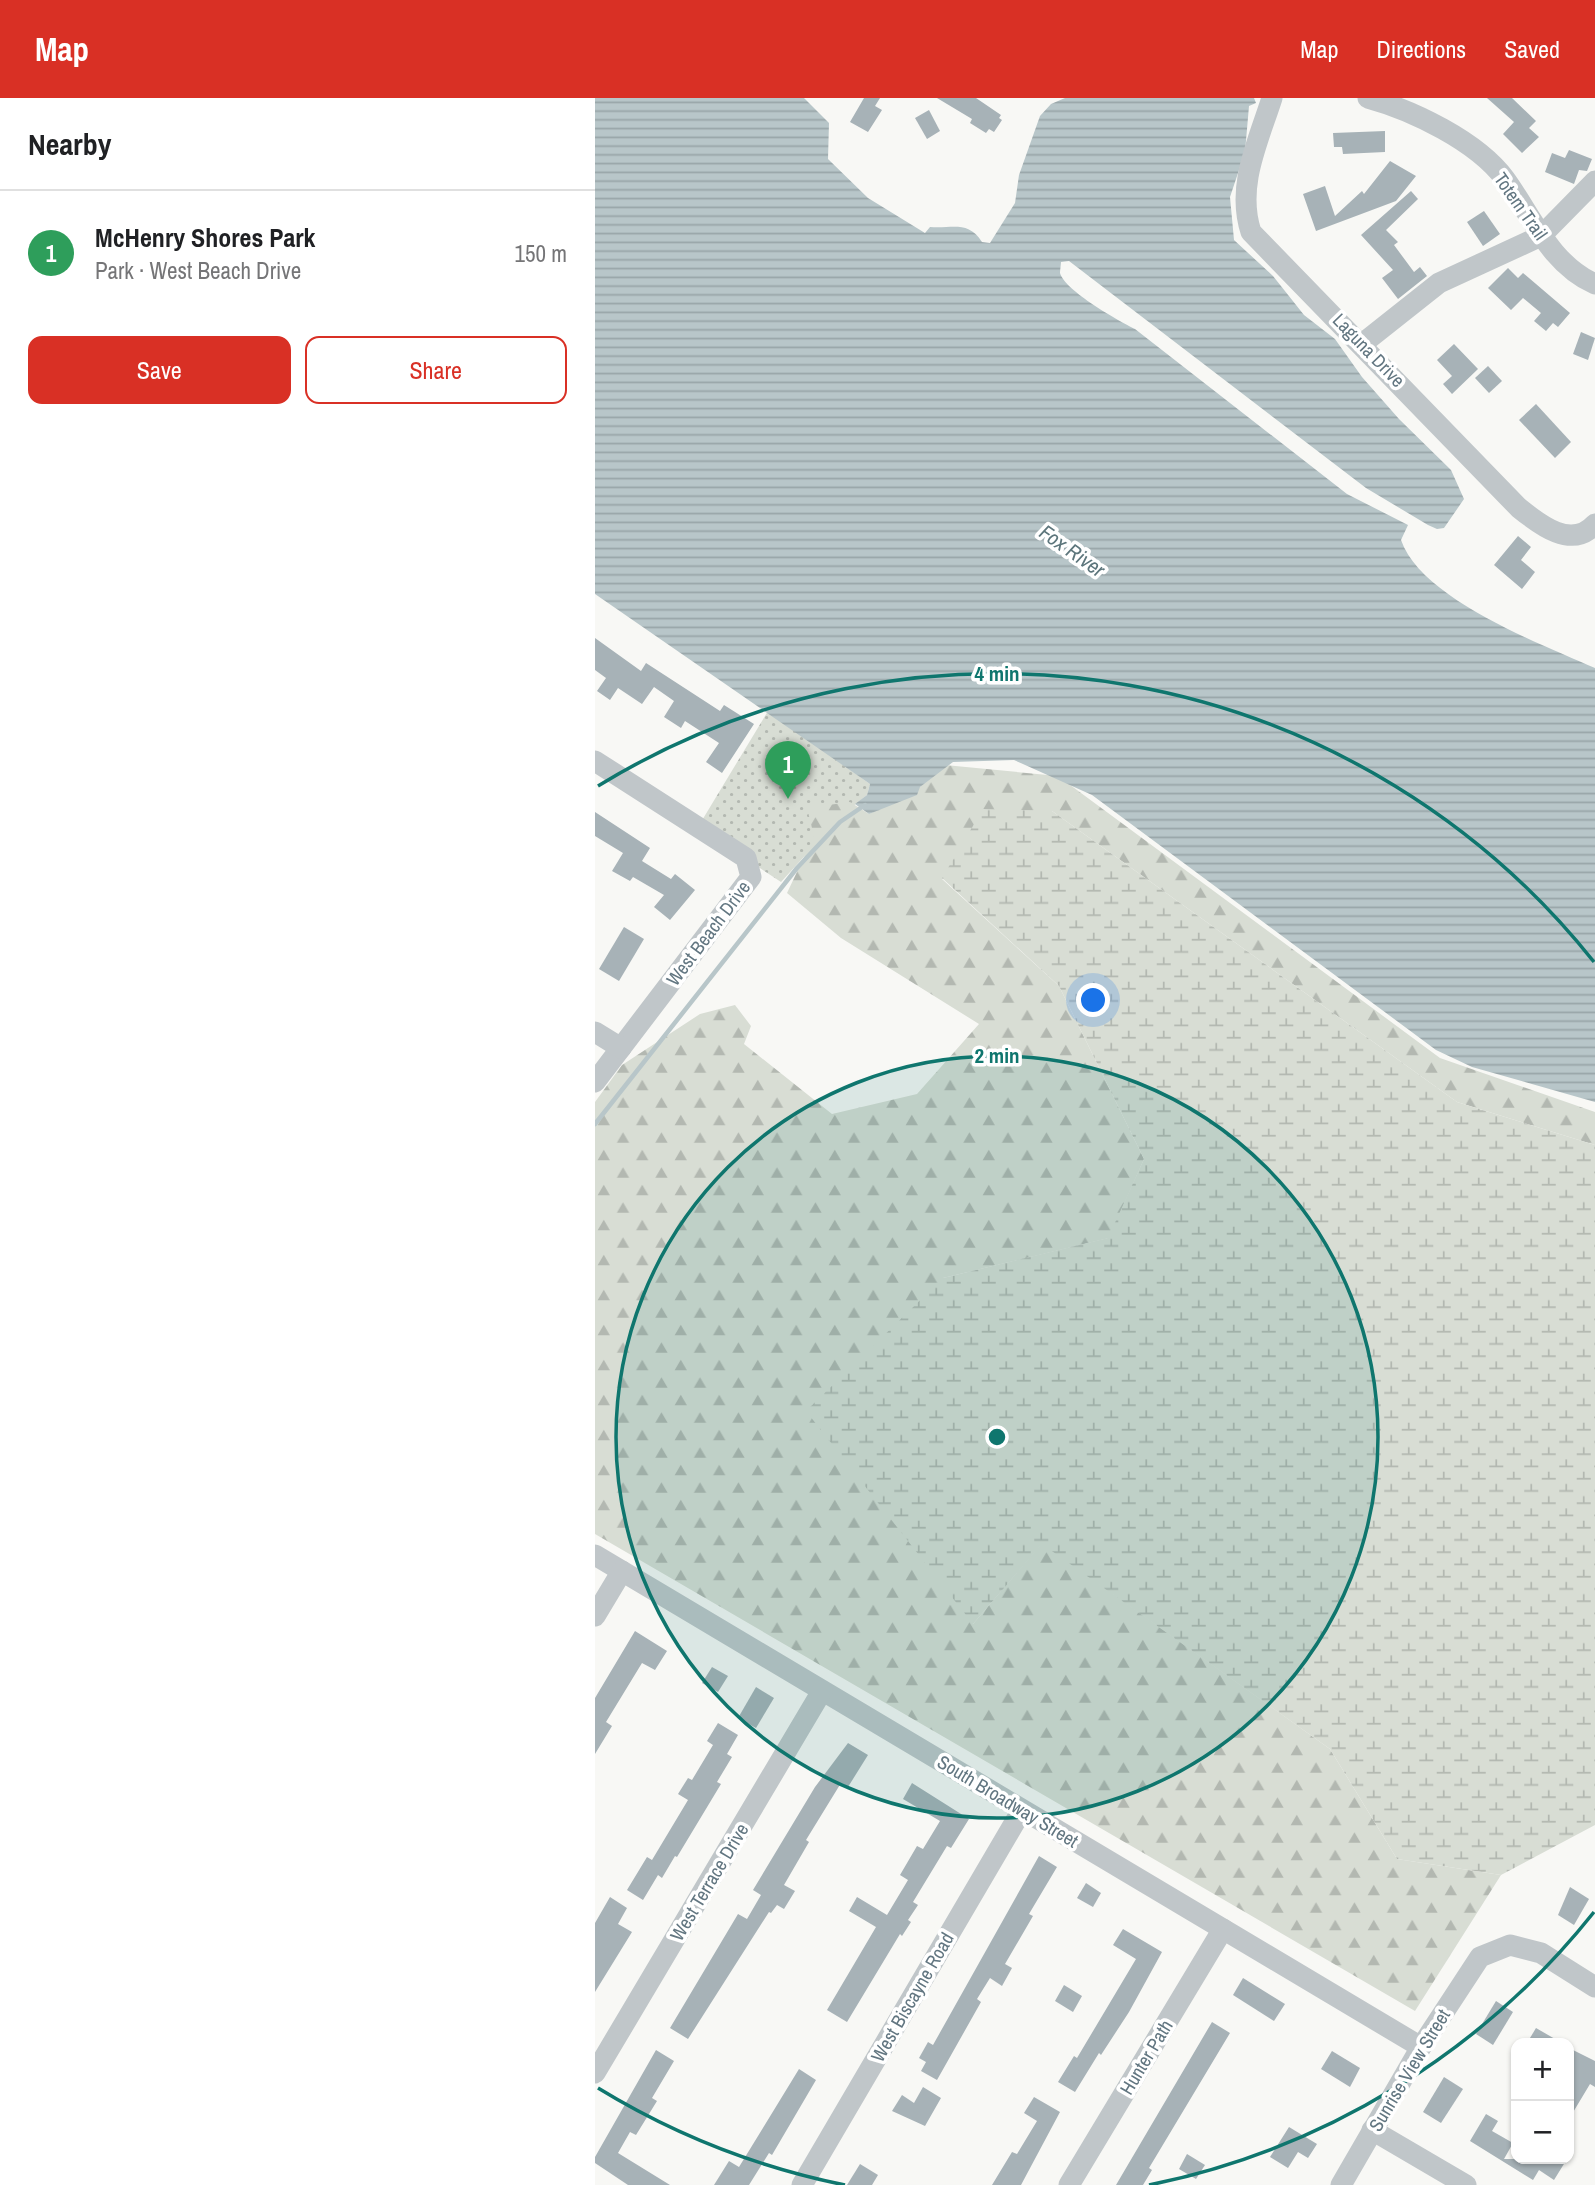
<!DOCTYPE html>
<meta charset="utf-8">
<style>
:root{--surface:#fff;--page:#f2f2f2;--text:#202124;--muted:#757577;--line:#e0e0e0;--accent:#d93025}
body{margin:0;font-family:"Archivo Narrow",sans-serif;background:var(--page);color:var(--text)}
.controls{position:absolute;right:21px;bottom:21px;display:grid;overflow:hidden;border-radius:14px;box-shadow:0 2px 5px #0004}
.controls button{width:63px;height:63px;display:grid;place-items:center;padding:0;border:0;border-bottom:2px solid var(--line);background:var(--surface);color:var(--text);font:35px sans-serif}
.you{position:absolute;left:499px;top:903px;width:24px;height:24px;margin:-18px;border:5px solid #fff;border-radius:50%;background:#1a73e8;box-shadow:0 0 0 10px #1a73e833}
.badge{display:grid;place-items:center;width:46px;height:46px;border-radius:50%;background:var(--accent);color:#fff;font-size:23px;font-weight:700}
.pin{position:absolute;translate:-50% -58px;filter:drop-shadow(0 2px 4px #0008)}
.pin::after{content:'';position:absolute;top:37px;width:24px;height:21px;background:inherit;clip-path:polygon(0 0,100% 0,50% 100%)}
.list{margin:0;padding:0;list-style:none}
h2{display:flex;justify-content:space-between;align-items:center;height:91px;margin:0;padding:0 28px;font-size:30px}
h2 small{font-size:23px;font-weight:400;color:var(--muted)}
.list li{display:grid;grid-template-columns:46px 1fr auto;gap:21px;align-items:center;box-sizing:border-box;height:126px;padding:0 28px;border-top:2px solid var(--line)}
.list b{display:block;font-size:26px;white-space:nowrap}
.list p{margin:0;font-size:23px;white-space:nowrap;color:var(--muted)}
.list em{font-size:23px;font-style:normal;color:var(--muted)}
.actions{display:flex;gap:14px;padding:21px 28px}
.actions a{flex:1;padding:16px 0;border:2px solid var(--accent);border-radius:14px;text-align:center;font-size:24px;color:var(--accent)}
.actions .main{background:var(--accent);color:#fff}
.map{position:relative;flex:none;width:1000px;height:2087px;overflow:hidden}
header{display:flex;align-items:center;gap:42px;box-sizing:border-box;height:98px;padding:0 35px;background:var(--accent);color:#fff}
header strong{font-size:33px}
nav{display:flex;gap:38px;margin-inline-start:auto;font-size:24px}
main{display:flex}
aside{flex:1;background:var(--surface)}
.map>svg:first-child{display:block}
.grass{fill:url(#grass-dots)}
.forest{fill:url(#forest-firs)}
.wetland{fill:url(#wetland-marsh)}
.water{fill:url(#water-rules)}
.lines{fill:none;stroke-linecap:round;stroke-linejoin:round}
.stream{stroke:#b8c6c9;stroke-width:4.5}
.building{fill:#a7b2b7}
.minor{stroke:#c0c6c9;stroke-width:21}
.ring{fill:none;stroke:#0f766e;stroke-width:3.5}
.labels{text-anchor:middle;stroke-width:7;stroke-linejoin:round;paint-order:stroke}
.street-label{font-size:19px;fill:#627681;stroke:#fff}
.water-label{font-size:21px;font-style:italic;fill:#5d767c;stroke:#fff}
.centre{fill:#0f766e;stroke:#fff;stroke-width:3.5}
.ring-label{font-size:21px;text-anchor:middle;font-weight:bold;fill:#0f766e;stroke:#fff;stroke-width:7;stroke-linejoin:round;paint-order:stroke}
</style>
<header>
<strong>Map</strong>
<nav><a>Map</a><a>Directions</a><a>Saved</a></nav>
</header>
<main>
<aside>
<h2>Nearby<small></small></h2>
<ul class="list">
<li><span class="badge" style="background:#2e9e5b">1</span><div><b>McHenry Shores Park</b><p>Park · West Beach Drive</p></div><em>150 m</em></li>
</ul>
<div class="actions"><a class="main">Save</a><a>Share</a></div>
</aside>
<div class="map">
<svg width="1000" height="2087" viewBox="0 0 1000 2087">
<defs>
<pattern id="grass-dots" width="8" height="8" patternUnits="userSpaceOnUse" patternTransform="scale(1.75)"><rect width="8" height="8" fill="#d8ddd4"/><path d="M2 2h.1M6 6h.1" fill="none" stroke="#b3b8b1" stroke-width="1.8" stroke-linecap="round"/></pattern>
<pattern id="forest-firs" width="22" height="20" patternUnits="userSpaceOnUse" patternTransform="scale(1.75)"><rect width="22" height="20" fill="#d8ddd4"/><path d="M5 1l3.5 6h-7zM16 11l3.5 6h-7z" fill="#b3b8b1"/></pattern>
<pattern id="wetland-marsh" width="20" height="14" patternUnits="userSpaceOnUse" patternTransform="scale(1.75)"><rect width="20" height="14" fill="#d8ddd4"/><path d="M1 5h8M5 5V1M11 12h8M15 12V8" fill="none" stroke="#b3b8b1"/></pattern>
<pattern id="water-rules" width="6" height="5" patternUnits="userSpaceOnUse" patternTransform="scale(1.75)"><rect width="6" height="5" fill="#b8c6c9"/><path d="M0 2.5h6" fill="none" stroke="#99a5a9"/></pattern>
</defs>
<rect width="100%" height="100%" fill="#f8f8f5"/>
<polygon class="grass" points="173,613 275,686 272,697 246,718 186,784 103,729"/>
<polygon class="forest" points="350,667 463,678 845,960 1000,1014 1000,1047 862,1004 457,713 347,781 464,888 549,1061 514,1140 348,1180 378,1526 447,1445 735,1651 802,1761 906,1777 820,1913 0,1436 0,1004 27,967 105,916 140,907 156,928 149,946 237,1016 322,996 384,926 246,840 192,795 219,738 212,710 255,704 274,716 325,689"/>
<polygon class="wetland" points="388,711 457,713 862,1004 1000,1047 1000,1727 906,1777 802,1761 735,1651 447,1446 378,1526 211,1313 348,1180 513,1140 549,1061 464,888 347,780"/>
<path class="water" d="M0 0H209L234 25 233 61 273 100 330 135 335 129C357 131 373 122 387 144L395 145 420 105 424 77 445 18 456 6 470 0H659L661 5 654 8 650 54 635 99 639 142 678 178 709 217 740 241 767 279 804 321 856 372 869 401 849 430 842 431 833 427 771 390 474 163 466 164C466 165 465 174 465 175 470 193 524 223 540 231L752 396 813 427 806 442C826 501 946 546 1000 570V1004L877 969 841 952 497 697 419 662 358 664 325 689 322 697 274 716 260 706 272 697 275 686 0 496Z"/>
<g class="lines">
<polyline class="stream" points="0,1026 202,770 245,724 270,707"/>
</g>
<g class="building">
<polygon points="269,0 285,0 280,8 287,12 273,34 255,24"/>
<polygon points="342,0 381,0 406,17 404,20 407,22 399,34 394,31 391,35 375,25 377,21"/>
<polygon points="892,0 917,0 941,23 934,30 944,39 927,55 908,36 919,24"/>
<polygon points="334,12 345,33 332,41 320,20"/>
<polygon points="790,33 790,54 748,56 747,49 739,49 738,35"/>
<polygon points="974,52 997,61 992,73 984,72 979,86 950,74 957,55 970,60"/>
<polygon points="795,63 821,78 801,103 721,133 708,96 730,88 740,118 767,93 769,96"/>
<polygon points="816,93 823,101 791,132 803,144 799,147 819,174 825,169 832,178 803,201 787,180 798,172 766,137"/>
<polygon points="889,113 905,136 888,148 872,124"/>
<polygon points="913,170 923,180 928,175 975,215 963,229 958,225 951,233 939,223 946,215 928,200 916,212 893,190"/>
<polygon points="986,234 1000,240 993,262 978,256"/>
<polygon points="859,246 883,271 857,296 848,286 857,278 842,262"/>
<polygon points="893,268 907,283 894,295 880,280"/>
<polygon points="941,306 976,344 960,360 924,322"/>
<polygon points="923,438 936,449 926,462 940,474 927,491 899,467"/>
<polygon points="0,540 46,573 51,565 125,613 129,607 159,626 127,675 111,664 124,645 90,623 86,630 69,619 79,603 59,589 47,606 23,590 15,602 2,593 11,580 0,572"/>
<polygon points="0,714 55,750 47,763 76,781 80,776 100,792 75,822 59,809 69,797 38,779 35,783 17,773 28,755 0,738"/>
<polygon points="29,829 49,841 24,883 4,871"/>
<polygon points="40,1533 72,1553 60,1572 47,1565 11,1624 17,1628 0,1656 0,1600"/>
<polygon points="117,1569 133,1578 123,1594 107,1585"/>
<polygon points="161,1589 179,1600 161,1630 143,1620"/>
<polygon points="123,1625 143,1637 132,1656 137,1659 122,1684 126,1686 82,1759 80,1758 67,1780 63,1777 48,1802 32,1792 52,1759 57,1762 93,1702 83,1696 93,1680 97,1682 118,1647 112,1643"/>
<polygon points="253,1645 273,1657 253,1689 246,1685 211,1742 214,1744 189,1787 200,1793 189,1811 182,1807 176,1815 174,1814 93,1941 75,1930 143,1816 152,1821 166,1797 158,1792 220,1689"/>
<polygon points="317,1685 374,1721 356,1750 352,1748 318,1804 323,1807 313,1822 316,1824 307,1838 305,1836 252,1924 232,1912 281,1829 254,1813 262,1799 292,1817 313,1782 305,1777 322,1748 328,1751 345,1723 308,1701"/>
<polygon points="444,1758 462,1769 434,1816 438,1818 410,1866 417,1870 407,1888 395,1880 382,1901 386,1904 342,1982 326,1973 331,1964 324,1960 333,1944 338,1947"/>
<polygon points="491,1785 506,1795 498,1809 482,1800"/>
<polygon points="975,1789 994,1801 979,1827 963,1817"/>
<polygon points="15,1799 32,1810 23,1826 37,1834 0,1894 0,1825"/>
<polygon points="528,1831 567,1854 534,1914 506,1957 504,1955 480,1994 463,1984 479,1958 482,1960 541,1861 518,1847"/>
<polygon points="648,1880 690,1906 679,1923 638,1897"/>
<polygon points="469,1887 487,1898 478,1914 460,1903"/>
<polygon points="901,1903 918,1914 898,1947 881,1936"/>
<polygon points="617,1924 635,1935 554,2070 557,2072 548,2087 521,2087"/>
<polygon points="941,1930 967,1945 932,1945"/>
<polygon points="974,1950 1000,1963 1000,1989 995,1986 974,2021"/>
<polygon points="61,1952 79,1963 57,2000 62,2003 41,2037 35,2034 23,2055 75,2087 33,2087 0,2065 0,2059"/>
<polygon points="737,1953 765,1970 755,1989 726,1971"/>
<polygon points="204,1971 221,1982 177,2057 174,2055 154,2087 119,2087 134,2063 144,2069"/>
<polygon points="849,1979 868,1991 846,2025 828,2014"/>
<polygon points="328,1989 346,2000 330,2028 297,2013 307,1997 319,2005"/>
<polygon points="439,1999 465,2014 426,2087 397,2087 417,2054 422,2056 442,2023 429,2015"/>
<polygon points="891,2016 903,2023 897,2033 918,2045 909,2061 972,2061 959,2082 944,2072 938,2082 875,2043"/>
<polygon points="694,2029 722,2046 713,2060 703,2054 693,2070 675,2059"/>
<polygon points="592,2056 610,2067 601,2081 584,2071"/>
<polygon points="265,2066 283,2077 277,2087 252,2087"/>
</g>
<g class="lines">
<g class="minor">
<path d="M677 0C663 44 641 88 656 134L924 410C945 427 977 452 1000 426"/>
<path d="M773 0C817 12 882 43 910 81 937 118 955 166 1000 186"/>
<polyline points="767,246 844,185 946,138 1000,83"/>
<polyline points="0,663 151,760 156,779 0,984"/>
<polyline points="0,934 26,950"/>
<polyline points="0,1457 826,1949"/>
<polyline points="0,1518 27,1473"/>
<polyline points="0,1975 227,1593"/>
<polyline points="777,2032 871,2087"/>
<polyline points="207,2087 427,1712"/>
<polyline points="474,2087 628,1831"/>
<polyline points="746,2087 826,1949 885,1859 915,1847 946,1855 1000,1889"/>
</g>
</g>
<circle cx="402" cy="1339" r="381" fill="#0f766e" fill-opacity=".12"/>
<g class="ring">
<circle cx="402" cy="1339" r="381"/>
<path d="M999 1814A763 763 0 0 1 554 2087M250 2087A763 763 0 0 1 3 1990M3 688A763 763 0 0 1 999 864"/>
</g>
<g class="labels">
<g class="street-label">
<text transform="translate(926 108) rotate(55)" y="7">Totem Trail</text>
<text transform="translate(774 252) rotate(46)" y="7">Laguna Drive</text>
<text transform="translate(113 835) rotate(-53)" y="7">West Beach Drive</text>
<text transform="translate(413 1703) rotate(31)" y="7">South Broadway Street</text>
<text transform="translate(114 1784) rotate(-59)" y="7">West Terrace Drive</text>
<text transform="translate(317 1899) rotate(-60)" y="7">West Biscayne Road</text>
<text transform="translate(551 1959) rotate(-59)" y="7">Hunter Path</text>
<text transform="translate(814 1972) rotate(-59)" y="7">Sunrise View Street</text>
</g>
<g class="water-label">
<text transform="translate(477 453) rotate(35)" y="7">Fox River</text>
</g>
</g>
<circle cx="402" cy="1339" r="10" class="centre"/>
<g class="ring-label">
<text x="402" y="583">4 min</text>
<text x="402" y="965">2 min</text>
</g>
</svg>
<div class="controls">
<button>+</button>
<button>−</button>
</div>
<div class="you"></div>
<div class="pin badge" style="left:193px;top:701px;background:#2e9e5b">1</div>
</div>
</main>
